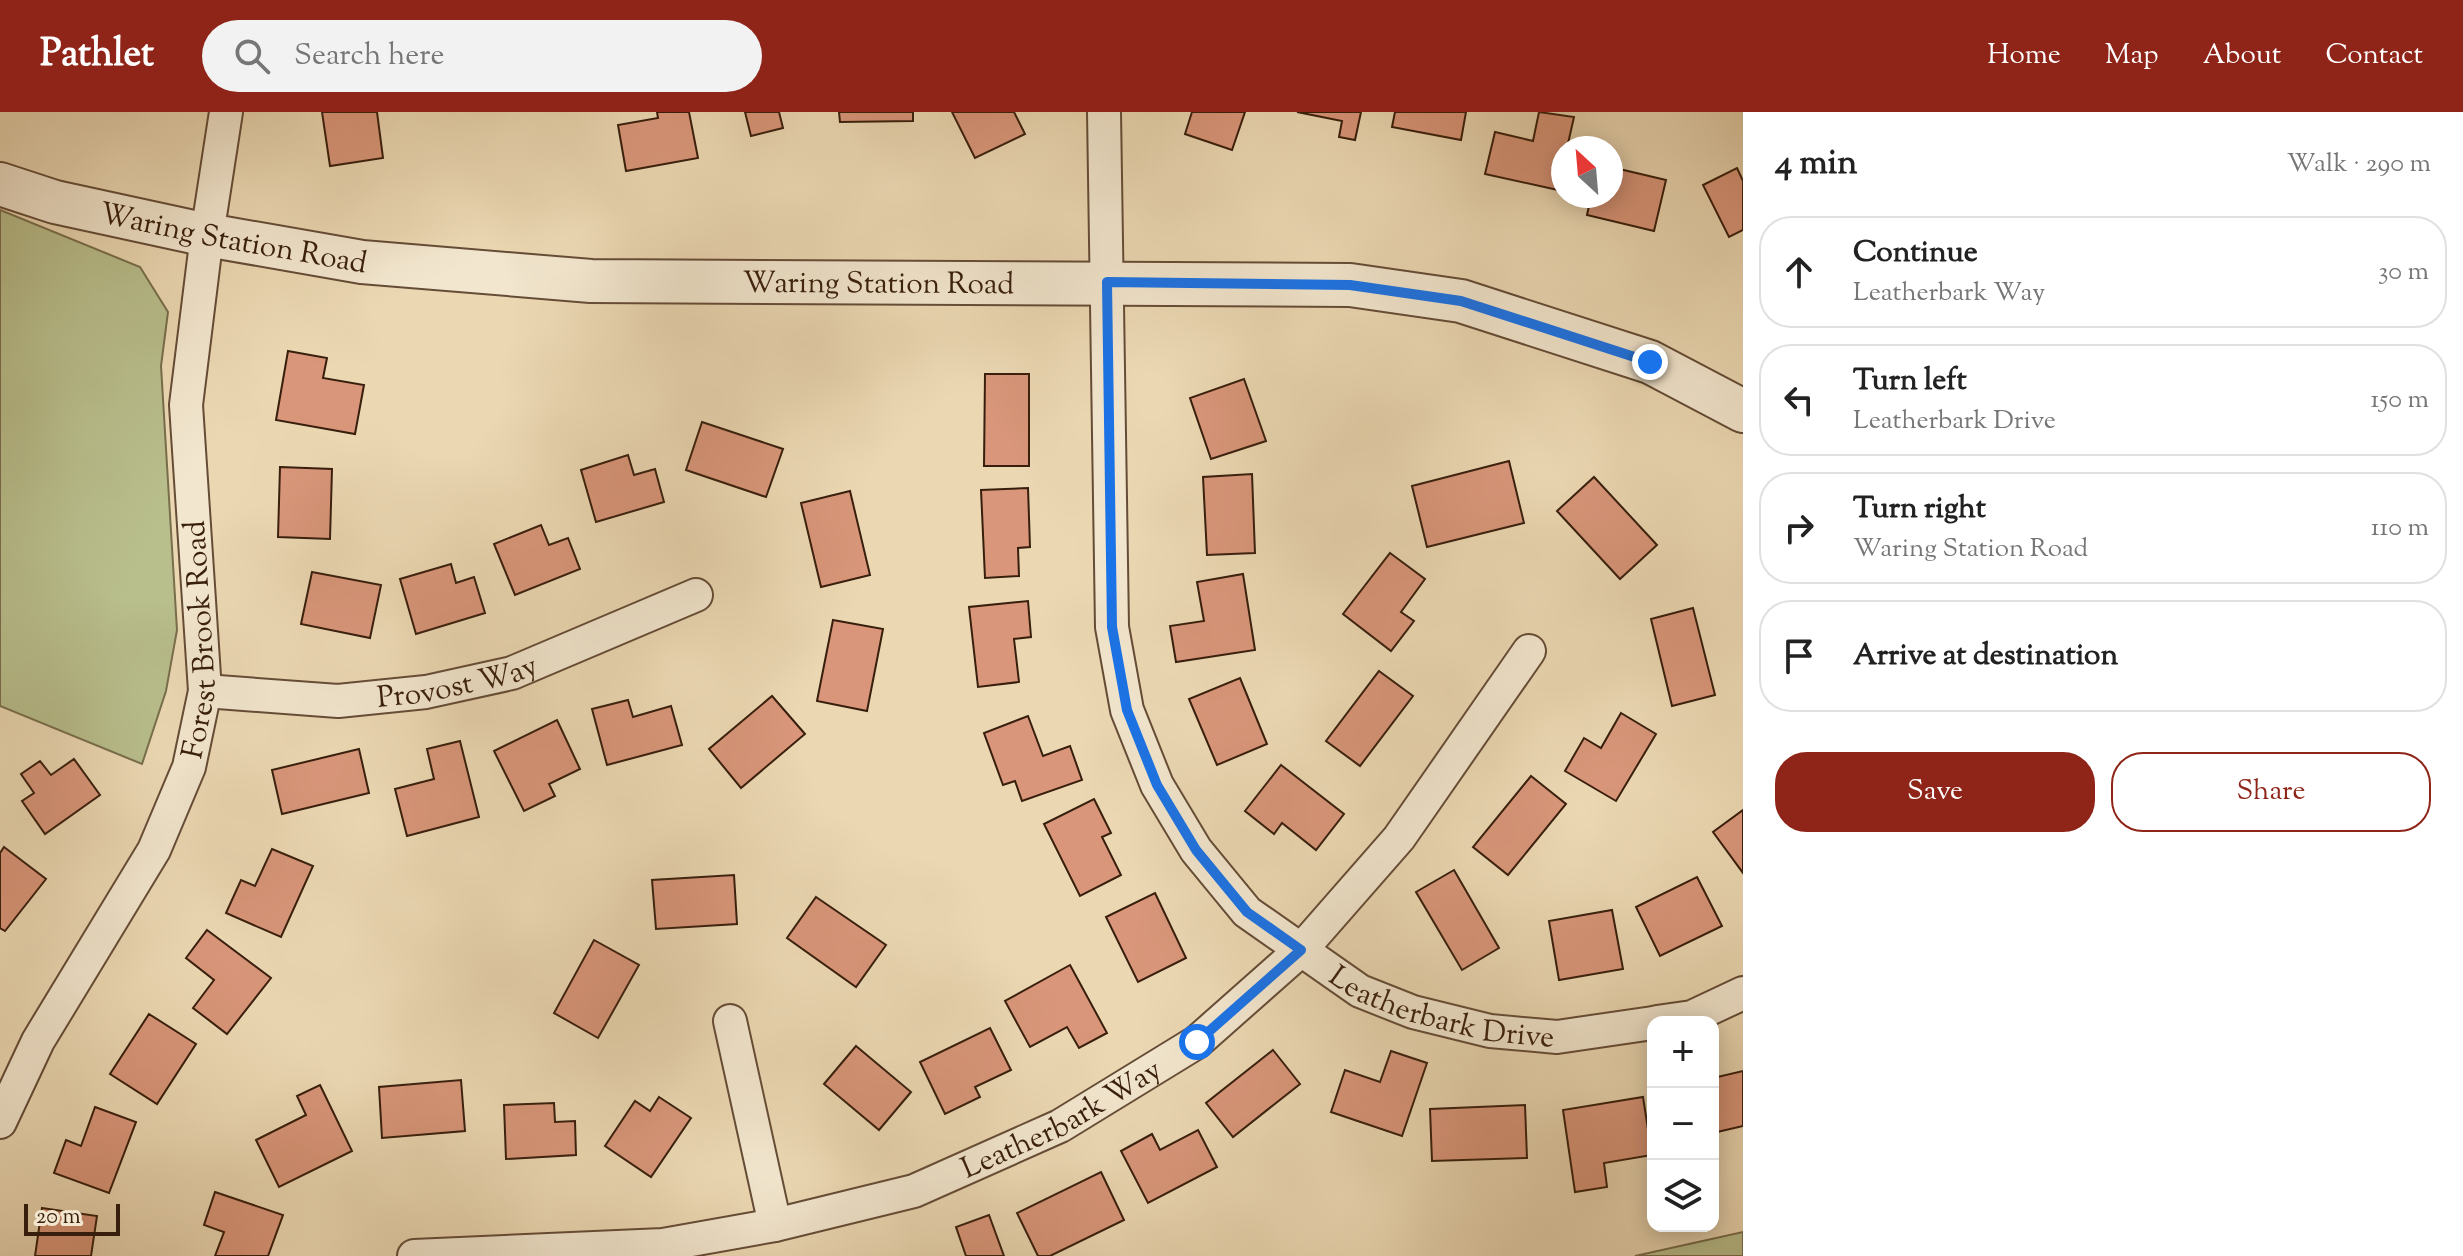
<!DOCTYPE html>
<meta charset="utf-8">
<style>
:root{--surface:#fff;--page:#f2f2f2;--text:#222;--muted:#767676;--line:#e0e0e0;--accent:#8f2418}
body{margin:0;font-family:"Sorts Mill Goudy",serif;background:var(--page);color:var(--text)}
.controls{position:absolute;right:24px;bottom:24px;display:grid;overflow:hidden;border-radius:16px;box-shadow:0 4px 20px #0003}
.controls button{width:72px;height:72px;display:grid;place-items:center;padding:0;border:0;border-bottom:2px solid var(--line);background:var(--surface);color:var(--text);font:40px sans-serif}
.compass{position:absolute;left:1551px;top:24px;width:72px;height:72px;border-radius:50%;background:var(--surface);box-shadow:0 4px 20px #0003;rotate:334deg}
.scale{position:absolute;left:24px;bottom:20px;width:96px;box-sizing:border-box;padding-left:8px;border:4px solid #381e0c;border-top:0;font-size:22px;line-height:28px;white-space:nowrap;color:#381e0c;-webkit-text-stroke:6px #f2e6ce;paint-order:stroke}
.stop{position:absolute;width:24px;height:24px;margin:-18px;border:6px solid #1a73e8;border-radius:50%;background:#fff}
.stop.end{background:#1a73e8;border-color:#fff;box-shadow:0 2px 8px #0008}
.list{margin:0;padding:0;list-style:none}
h2{display:flex;justify-content:space-between;align-items:center;height:104px;margin:0;padding:0 32px;font-size:34px}
h2 small{font-size:26px;font-weight:400;color:var(--muted)}
.list li{display:grid;grid-template-columns:52px 1fr auto;gap:24px;align-items:center;box-sizing:border-box;height:112px;margin:0 16px 16px;padding:0 16px;border:2px solid var(--line);border-radius:32px}
.list b{display:block;font-size:30px;white-space:nowrap}
.list p{margin:0;font-size:26px;white-space:nowrap;color:var(--muted)}
.list em{font-size:26px;font-style:normal;color:var(--muted)}
.actions{display:flex;gap:16px;padding:24px 32px}
.actions a{flex:1;padding:18px 0;border:2px solid var(--accent);border-radius:32px;text-align:center;font-size:28px;color:var(--accent)}
.actions .main{background:var(--accent);color:#fff}
.icon{flex:none;width:44px;height:44px;fill:none;stroke:currentColor;stroke-width:2;stroke-linecap:round;stroke-linejoin:round}
.map{position:relative;flex:none;width:1743px;height:1144px;overflow:hidden}
header{display:flex;align-items:center;gap:48px;box-sizing:border-box;height:112px;padding:0 40px;background:var(--accent);color:#fff}
header strong{font-size:38px}
nav{display:flex;gap:44px;margin-inline-start:auto;font-size:28px}
.search{width:560px;height:72px;background:var(--page);display:flex;align-items:center;gap:20px;box-sizing:border-box;padding:0 28px;border-radius:44px;color:var(--muted);font-size:30px}
main{display:flex}
aside{flex:1;background:var(--surface)}
.map>svg:first-child{display:block}
.green{fill:#b8be8c;stroke:#786e4c;stroke-width:2}
.building{fill:#d9967a;stroke:#381e0c;stroke-width:2}
.lines{fill:none;stroke-linecap:round;stroke-linejoin:round}
.minor-casing{stroke:#654c36;stroke-width:36}
.tertiary-casing{stroke:#654c36;stroke-width:46}
.minor{stroke:#f2e6ce;stroke-width:32}
.tertiary{stroke:#f2e6ce;stroke-width:42}
.route{stroke:#1a73e8;stroke-width:10}
.labels{text-anchor:middle;stroke-width:6;stroke-linejoin:round;paint-order:stroke}
.street-label{font-size:30px;fill:#381e0c;stroke:#f2e6ce}
</style>
<header>
<strong>Pathlet</strong>
<div class="search"><svg class="icon" aria-label="search" viewBox="0 0 24 24"><circle cx="10" cy="10" r="6"/><path d="M15 15l6 6"/></svg>Search here</div>
<nav><a>Home</a><a>Map</a><a>About</a><a>Contact</a></nav>
</header>
<main>
<div class="map">
<svg width="1743" height="1144" viewBox="0 0 1743 1144">
<rect width="100%" height="100%" fill="#ebd8b3"/>
<filter id="stains"><feTurbulence type="fractalNoise" baseFrequency=".0025" numOctaves="4"/><feColorMatrix values="0 0 0 0 .2 0 0 0 0 .09 0 0 0 0 .02 0 0 0 .5 -.17"/></filter>
<radialGradient id="worn" r=".72"><stop offset=".6" stop-color="#630" stop-opacity="0"/><stop offset="1" stop-color="#630" stop-opacity=".3"/></radialGradient>
<g class="green">
<polygon points="0,98 140,155 168,200 161,254 177,518 166,579 142,652 0,594"/>
<polygon points="1743,1120 1743,1144 1635,1144"/>
</g>
<g class="building">
<polygon points="322,0 377,0 383,46 330,54"/>
<polygon points="657,0 689,0 698,46 626,59 618,13 658,6"/>
<polygon points="745,0 779,0 783,16 751,24"/>
<polygon points="839,0 913,0 913,9 840,10"/>
<polygon points="952,0 1014,0 1025,22 975,46"/>
<polygon points="1192,0 1245,0 1232,38 1185,22"/>
<polygon points="1297,0 1361,0 1355,28 1339,25 1342,9"/>
<polygon points="1395,0 1466,0 1461,28 1392,15"/>
<polygon points="1539,0 1574,5 1567,36 1563,36 1563,56 1558,78 1485,62 1495,20 1533,29"/>
<polygon points="1611,55 1666,68 1654,119 1587,103 1591,84 1611,84"/>
<polygon points="1737,56 1743,69 1743,118 1729,125 1703,73"/>
<polygon points="288,239 327,246 323,266 364,273 355,322 276,308"/>
<polygon points="985,262 1029,262 1029,354 984,354"/>
<polygon points="1244,267 1266,329 1211,347 1190,286"/>
<polygon points="702,310 783,337 766,385 686,358"/>
<polygon points="628,343 634,363 655,357 664,390 596,410 581,358"/>
<polygon points="1509,349 1524,411 1427,435 1412,374"/>
<polygon points="280,355 332,357 330,427 278,425"/>
<polygon points="1252,362 1255,441 1207,443 1203,365"/>
<polygon points="1594,365 1657,433 1620,467 1557,399"/>
<polygon points="1028,376 1030,435 1018,436 1019,464 985,466 981,378"/>
<polygon points="850,379 870,463 821,475 801,391"/>
<polygon points="541,413 549,433 568,426 580,457 515,483 494,432"/>
<polygon points="1390,441 1425,467 1401,500 1414,509 1391,539 1343,502"/>
<polygon points="451,452 456,471 474,465 485,501 416,522 400,467"/>
<polygon points="312,460 381,473 370,526 301,512"/>
<polygon points="1243,462 1255,538 1176,550 1170,514 1204,509 1197,470"/>
<polygon points="1028,489 1031,525 1014,527 1019,570 978,575 969,495"/>
<polygon points="1693,496 1715,583 1672,594 1651,507"/>
<polygon points="833,508 883,517 867,599 817,589"/>
<polygon points="1379,559 1413,584 1360,654 1326,629"/>
<polygon points="1240,566 1267,632 1217,653 1189,587"/>
<polygon points="772,584 805,622 741,676 709,637"/>
<polygon points="628,588 633,605 671,594 682,633 607,653 592,597"/>
<polygon points="1621,601 1656,622 1616,689 1565,659 1584,626 1601,636"/>
<polygon points="1028,604 1043,644 1070,634 1082,668 1022,689 1015,669 1003,673 984,621"/>
<polygon points="557,608 580,657 549,672 555,684 524,699 494,639"/>
<polygon points="460,629 479,705 407,724 395,677 434,667 427,637"/>
<polygon points="359,637 369,681 282,702 272,658"/>
<polygon points="74,647 100,683 45,722 22,689 34,681 21,662 40,649 51,663"/>
<polygon points="1281,653 1344,702 1316,738 1282,711 1274,722 1245,699"/>
<polygon points="1531,664 1566,692 1508,763 1473,735"/>
<polygon points="1094,687 1111,721 1102,725 1121,763 1080,784 1044,712"/>
<polygon points="1743,698 1743,761 1713,720"/>
<polygon points="4,735 46,767 5,819 0,816 0,741"/>
<polygon points="272,737 313,754 281,825 226,801 241,768 255,774"/>
<polygon points="1454,758 1499,836 1462,858 1416,780"/>
<polygon points="734,763 737,812 656,817 652,768"/>
<polygon points="1697,765 1722,814 1660,844 1636,795"/>
<polygon points="1155,781 1186,846 1138,870 1106,805"/>
<polygon points="816,785 886,833 856,875 787,826"/>
<polygon points="1612,798 1623,857 1559,868 1549,809"/>
<polygon points="207,818 271,866 227,922 193,896 214,868 186,846"/>
<polygon points="594,828 639,853 598,926 554,901"/>
<polygon points="1070,853 1107,921 1079,936 1067,915 1030,935 1005,889"/>
<polygon points="149,902 196,932 157,992 110,962"/>
<polygon points="990,916 1011,958 975,975 980,985 945,1002 920,950"/>
<polygon points="856,934 911,980 879,1018 824,972"/>
<polygon points="1273,938 1300,972 1233,1025 1206,991"/>
<polygon points="1391,939 1427,951 1402,1024 1331,1000 1345,958 1380,970"/>
<polygon points="1743,959 1743,1014 1713,1021 1713,966"/>
<polygon points="461,968 465,1019 382,1026 379,975"/>
<polygon points="320,973 352,1039 279,1075 256,1028 306,1003 297,984"/>
<polygon points="659,985 691,1006 651,1065 605,1034 635,989 650,999"/>
<polygon points="1643,985 1652,1043 1604,1051 1607,1075 1575,1080 1563,998"/>
<polygon points="554,991 555,1010 575,1009 576,1043 506,1047 504,993"/>
<polygon points="1525,993 1527,1046 1432,1049 1430,997"/>
<polygon points="95,995 136,1010 109,1081 54,1061 66,1028 81,1034"/>
<polygon points="1198,1018 1217,1055 1148,1091 1121,1039 1152,1022 1160,1038"/>
<polygon points="1101,1060 1124,1108 1050,1144 1038,1144 1017,1101"/>
<polygon points="215,1080 283,1103 268,1144 215,1144 224,1120 204,1113"/>
<polygon points="42,1096 97,1104 91,1144 35,1144"/>
<polygon points="989,1103 1004,1144 966,1144 956,1115"/>
</g>
<g class="lines">
<defs>
<g id="minor">
<path id="s1" d="M1104 0 1112 515 1127 598 1157 673 1196 738 1247 800 1360 879 1413 900 1490 919 1557 925 1653 911"/>
<path id="s2" d="M205 579 338 589 426 580 512 561 696 483"/>
<polyline points="730,909 775,1113"/>
<polyline points="1657,910 1692,905 1743,881"/>
<path id="s3" d="M0 1010 38 929 154 738 189 655 205 579 186 293 207 123 226 0"/>
<path id="s4" d="M414 1144 663 1133 775 1113 914 1079 1060 1014 1197 930 1301 838 1399 726 1529 539"/>
</g>
<g id="tertiary">
<path id="s5" d="M0 72 55 90 207 123 362 150 591 169 1350 173 1461 189 1650 250 1743 299"/>
</g>
</defs>
<use href="#minor" class="minor-casing"/>
<use href="#tertiary" class="tertiary-casing"/>
<use href="#minor" class="minor"/>
<use href="#tertiary" class="tertiary"/>
</g>
<g class="lines">
<polyline class="route" points="1197,930 1301,838 1247,800 1196,738 1157,673 1127,598 1112,515 1107,170 1350,173 1461,189 1650,250"/>
</g>
<g class="labels">
<g class="street-label">
<text dy="10" stroke="none"><textPath href="#s5" startOffset="240">Waring Station Road</textPath></text>
<text dy="10" stroke="none"><textPath href="#s5" startOffset="888">Waring Station Road</textPath></text>
<text dy="10" stroke="none"><textPath href="#s3" startOffset="532">Forest Brook Road</textPath></text>
<text dy="10" stroke="none"><textPath href="#s2" startOffset="254">Provost Way</textPath></text>
<text dy="10" stroke="none"><textPath href="#s1" startOffset="1058">Leatherbark Drive</textPath></text>
<text dy="10" stroke="none"><textPath href="#s4" startOffset="670">Leatherbark Way</textPath></text>
</g>
</g>
<rect width="100%" height="100%" filter="url(#stains)"/>
<rect width="100%" height="100%" fill="url(#worn)"/>
</svg>
<div class="controls">
<button>+</button>
<button>−</button>
<button><svg class="icon" aria-label="layers" viewBox="0 0 24 24"><path d="M12 4l9 5-9 5-9-5zM3 14l9 5 9-5"/></svg></button>
</div>
<svg class="compass" viewBox="-18 -18 36 36"><path d="M0-13l5 13h-10z" fill="#e53935"/><path d="M0 13l5-13h-10z" fill="#767676"/></svg>
<div class="scale">20 m</div>
<div class="stop" style="left:1197px;top:930px"></div>
<div class="stop end" style="left:1650px;top:250px"></div>
</div>
<aside>
<h2>4 min<small>Walk · 290 m</small></h2>
<ul class="list">
<li><svg class="icon" aria-label="ahead" viewBox="0 0 24 24"><path d="M12 20V5M6 11l6-6 6 6"/></svg><div><b>Continue</b><p>Leatherbark Way</p></div><em>30 m</em></li>
<li><svg class="icon" aria-label="left" viewBox="0 0 24 24"><path d="M17 20v-9H6M10 6l-5 5 5 5"/></svg><div><b>Turn left</b><p>Leatherbark Drive</p></div><em>150 m</em></li>
<li><svg class="icon" aria-label="right" viewBox="0 0 24 24"><path d="M7 20v-9h11M14 6l5 5-5 5"/></svg><div><b>Turn right</b><p>Waring Station Road</p></div><em>110 m</em></li>
<li><svg class="icon" aria-label="arrive" viewBox="0 0 24 24"><path d="M6 21V4h12l-3 4 3 4H6"/></svg><div><b>Arrive at destination</b></div></li>
</ul>
<div class="actions"><a class="main">Save</a><a>Share</a></div>
</aside>
</main>
